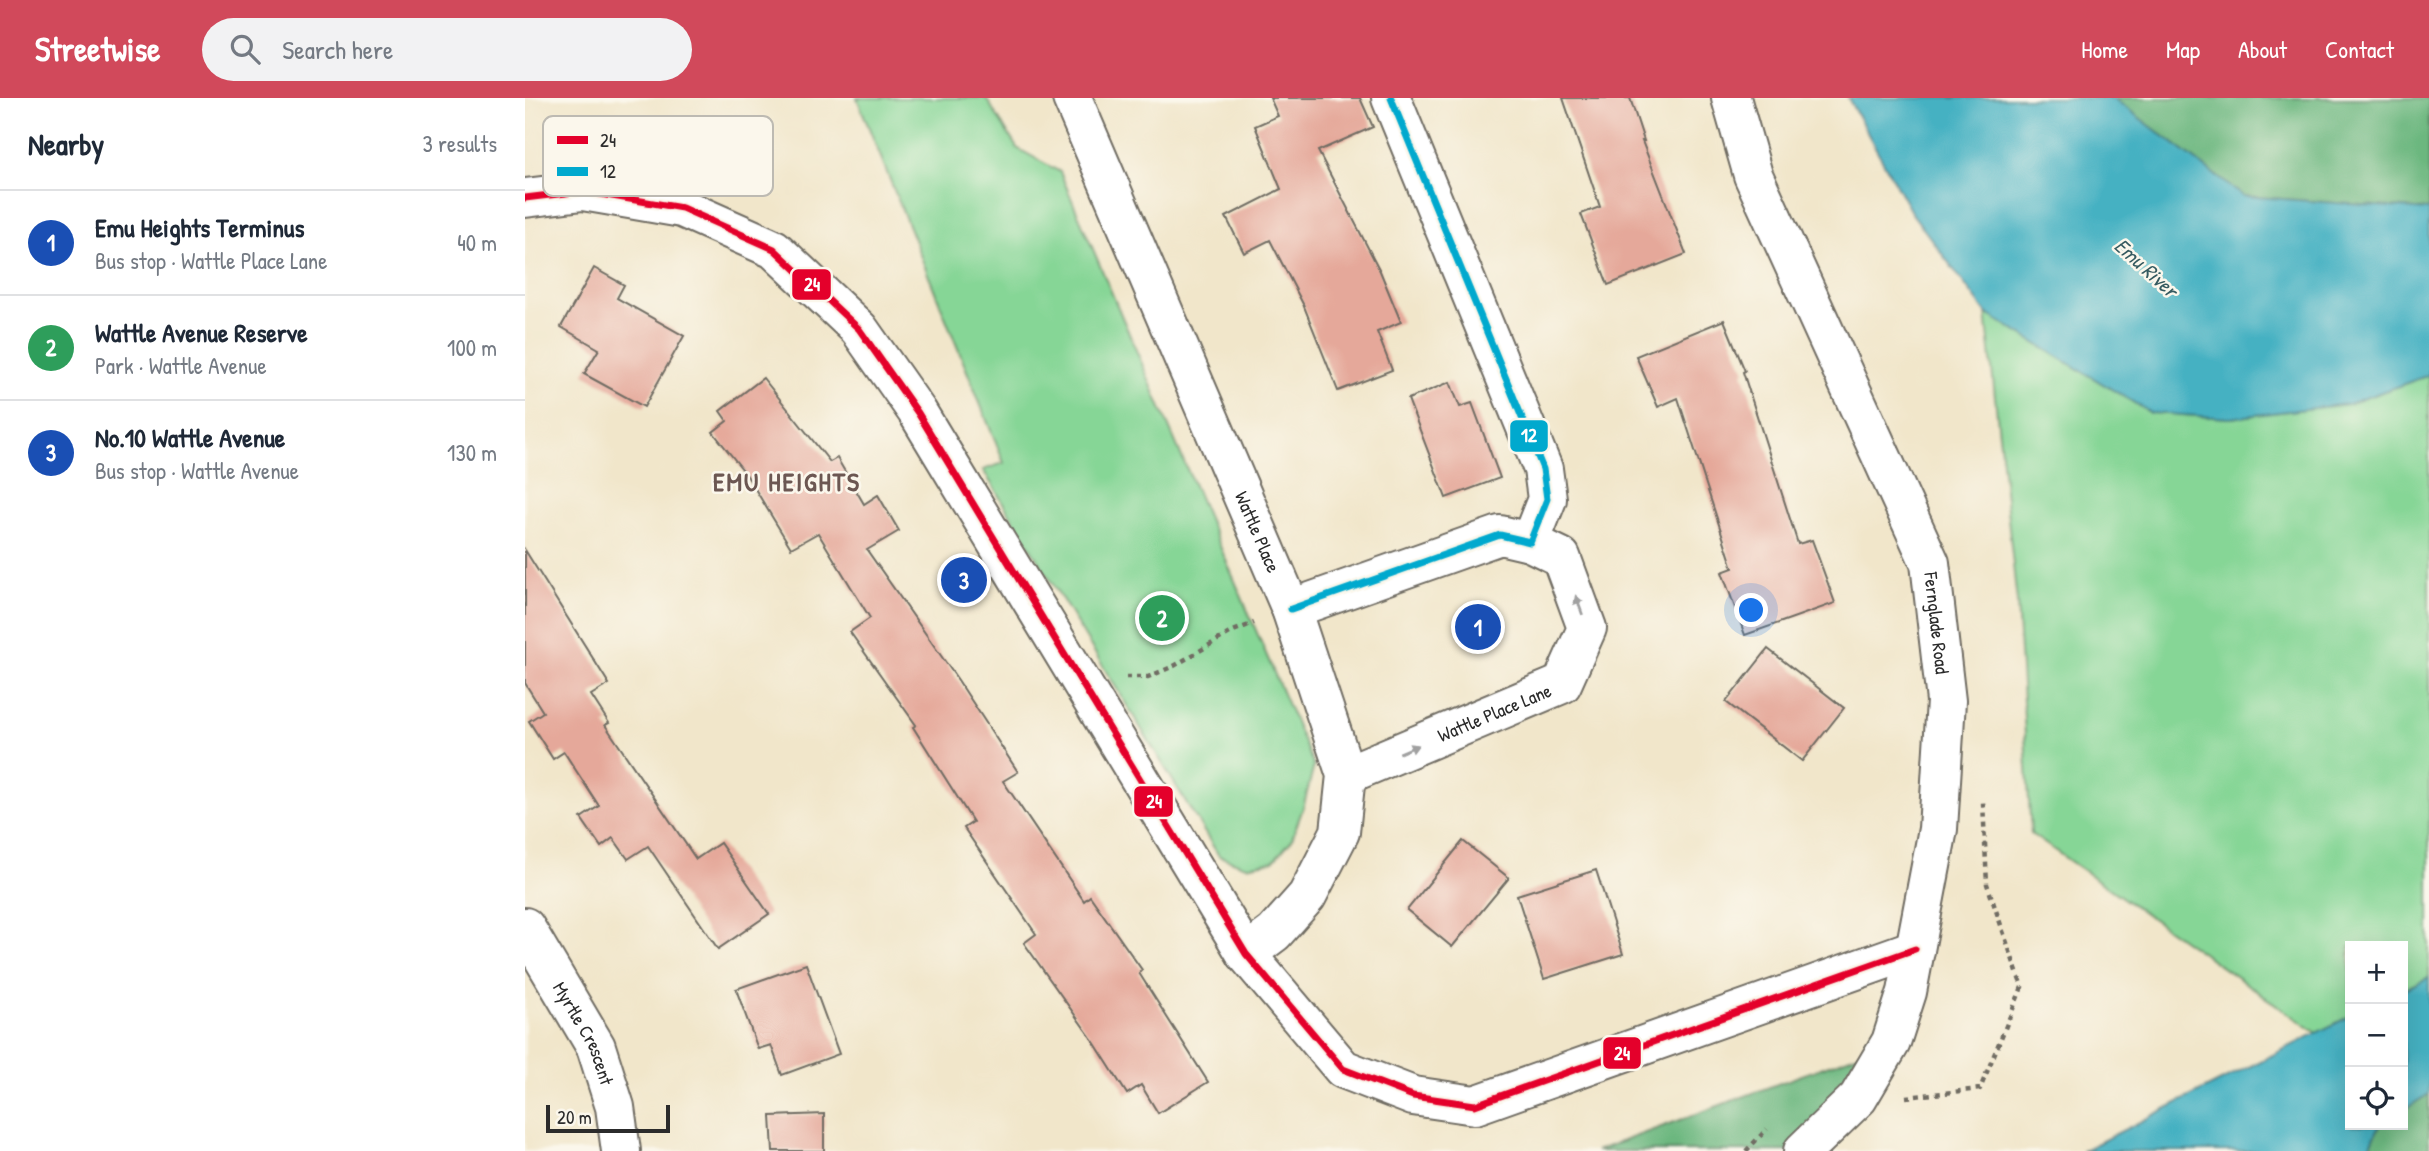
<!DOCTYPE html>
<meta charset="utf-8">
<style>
:root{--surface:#fff;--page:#f2f2f3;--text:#1f2937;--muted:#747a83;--line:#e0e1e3;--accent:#d1495b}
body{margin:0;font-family:"Patrick Hand",sans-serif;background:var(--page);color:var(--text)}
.controls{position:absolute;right:21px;bottom:21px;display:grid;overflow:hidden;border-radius:0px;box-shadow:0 7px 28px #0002}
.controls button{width:63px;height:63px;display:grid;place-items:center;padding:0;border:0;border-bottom:2px solid var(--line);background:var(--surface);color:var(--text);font:35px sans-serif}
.scale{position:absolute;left:21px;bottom:18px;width:124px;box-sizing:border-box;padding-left:7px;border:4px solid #2b2b2b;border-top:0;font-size:19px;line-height:24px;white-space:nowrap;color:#2b2b2b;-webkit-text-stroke:5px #fbf7ec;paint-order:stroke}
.you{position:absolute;left:1227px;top:513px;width:24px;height:24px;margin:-18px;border:5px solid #fff;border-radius:50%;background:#1a73e8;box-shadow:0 0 0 10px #1a73e833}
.badge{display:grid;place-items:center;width:46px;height:46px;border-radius:50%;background:var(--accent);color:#fff;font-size:23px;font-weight:700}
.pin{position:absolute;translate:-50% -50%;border:4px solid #fff;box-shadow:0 2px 7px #0006}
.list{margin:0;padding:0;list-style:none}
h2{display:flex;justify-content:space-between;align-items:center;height:91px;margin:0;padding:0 28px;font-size:30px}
h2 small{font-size:23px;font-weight:400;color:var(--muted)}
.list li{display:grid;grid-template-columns:46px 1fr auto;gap:21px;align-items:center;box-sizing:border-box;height:105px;padding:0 28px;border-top:2px solid var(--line)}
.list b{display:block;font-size:26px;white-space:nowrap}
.list p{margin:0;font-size:23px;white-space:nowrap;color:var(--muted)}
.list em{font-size:23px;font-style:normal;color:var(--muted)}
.icon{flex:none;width:38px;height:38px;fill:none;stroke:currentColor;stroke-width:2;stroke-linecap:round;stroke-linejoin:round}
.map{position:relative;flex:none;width:1904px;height:1053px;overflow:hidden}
header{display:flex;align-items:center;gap:42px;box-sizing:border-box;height:98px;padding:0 35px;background:var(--accent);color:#fff}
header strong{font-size:33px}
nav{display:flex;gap:38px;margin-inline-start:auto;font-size:24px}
.search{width:490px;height:63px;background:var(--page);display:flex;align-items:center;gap:18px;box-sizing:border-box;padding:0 24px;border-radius:38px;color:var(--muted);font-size:26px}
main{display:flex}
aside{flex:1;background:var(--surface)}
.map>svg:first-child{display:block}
.green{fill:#86d696;stroke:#588060;stroke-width:2}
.forest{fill:#6cb77f;stroke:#4c7155;stroke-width:2}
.water{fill:#45b1c2;stroke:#386e76;stroke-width:2}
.building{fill:#e5a89a}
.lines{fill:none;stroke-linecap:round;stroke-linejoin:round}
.minor-casing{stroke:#706c63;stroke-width:42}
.path{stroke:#706c63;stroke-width:4.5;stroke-dasharray:5 5;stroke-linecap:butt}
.minor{stroke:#fff;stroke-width:38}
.bus-1-casing{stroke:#fbf7ec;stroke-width:12}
.bus-2-casing{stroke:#fbf7ec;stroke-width:12}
.bus-1{stroke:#e4002b;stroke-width:7}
.bus-2{stroke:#00a9ce;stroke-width:7}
.oneway{fill:#a0a0a0}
.labels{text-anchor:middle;stroke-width:5;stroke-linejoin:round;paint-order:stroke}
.street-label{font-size:19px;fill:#2b2b2b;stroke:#fbf7ec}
.water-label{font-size:21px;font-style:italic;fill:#345a60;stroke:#fbf7ec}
.district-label{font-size:26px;font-weight:bold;letter-spacing:2px;fill:#6c5752;stroke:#fbf7ec}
.key{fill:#fbf7ec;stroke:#bdbab2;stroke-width:2}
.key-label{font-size:19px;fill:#2b2b2b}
.line-badge{stroke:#fbf7ec;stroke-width:2.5}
.badge-label{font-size:19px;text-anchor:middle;font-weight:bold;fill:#fff}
</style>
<header>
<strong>Streetwise</strong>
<div class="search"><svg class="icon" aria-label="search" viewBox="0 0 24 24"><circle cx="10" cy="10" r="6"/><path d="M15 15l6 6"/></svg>Search here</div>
<nav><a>Home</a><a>Map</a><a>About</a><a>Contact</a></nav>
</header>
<main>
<aside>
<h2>Nearby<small>3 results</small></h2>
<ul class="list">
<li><span class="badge" style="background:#1a4fb4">1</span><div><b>Emu Heights Terminus</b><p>Bus stop · Wattle Place Lane</p></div><em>40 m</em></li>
<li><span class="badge" style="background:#2e9e5b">2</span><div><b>Wattle Avenue Reserve</b><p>Park · Wattle Avenue</p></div><em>100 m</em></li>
<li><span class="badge" style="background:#1a4fb4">3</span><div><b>No.10 Wattle Avenue</b><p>Bus stop · Wattle Avenue</p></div><em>130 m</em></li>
</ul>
</aside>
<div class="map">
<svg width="1904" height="1053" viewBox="0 0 1904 1053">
<rect width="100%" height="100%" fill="#fbf7ec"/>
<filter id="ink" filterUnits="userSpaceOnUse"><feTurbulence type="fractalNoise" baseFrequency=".0143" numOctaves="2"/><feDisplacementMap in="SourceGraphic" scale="14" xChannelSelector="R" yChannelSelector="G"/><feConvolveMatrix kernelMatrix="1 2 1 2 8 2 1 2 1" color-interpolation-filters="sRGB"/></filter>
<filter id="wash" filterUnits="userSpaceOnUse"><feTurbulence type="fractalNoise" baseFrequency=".00686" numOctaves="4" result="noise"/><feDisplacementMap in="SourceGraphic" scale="28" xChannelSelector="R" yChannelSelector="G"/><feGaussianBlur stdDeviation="1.57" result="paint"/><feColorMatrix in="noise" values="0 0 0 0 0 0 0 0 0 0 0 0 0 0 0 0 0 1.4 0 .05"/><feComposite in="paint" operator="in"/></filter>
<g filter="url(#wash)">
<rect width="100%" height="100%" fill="#f1e6ca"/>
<g class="green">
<polygon points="332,0 461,0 492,50 535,74 789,668 778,710 766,743 748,763 721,768 694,758 458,372 479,365"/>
<polygon points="1461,215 1626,315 1705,320 1823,306 1904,277 1904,879 1878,892 1878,848 1825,848 1825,918 1792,935 1506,736 1492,504"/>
</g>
<g class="forest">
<polygon points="1588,0 1904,0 1904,112 1718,98"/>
<polygon points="1366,944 1278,1053 1071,1053"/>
<polygon points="1904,996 1904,1053 1843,1053 1855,1027 1878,1027 1878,1012"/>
</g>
<g class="water">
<polygon points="1323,0 1588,0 1718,98 1904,112 1904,277 1823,306 1705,320 1626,315 1461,215 1386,114"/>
<polygon points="1904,879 1904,996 1878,1012 1878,892"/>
<polygon points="1825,918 1825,1027 1855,1027 1843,1053 1557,1053"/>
</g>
<g id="blocks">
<g class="building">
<polygon points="745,0 835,0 848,29 793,53 855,173 876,224 852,234 867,272 813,293 778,206 745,142 719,155 701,119 756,91 730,28 753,18"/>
<polygon points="1038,0 1105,0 1119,43 1117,43 1161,156 1083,187 1056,116 1075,109"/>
<polygon points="69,170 99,187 92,200 159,238 119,309 59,276 74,251 36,229"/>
<polygon points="1199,222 1220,273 1218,274 1273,446 1287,442 1310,505 1220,537 1197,474 1208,470 1153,300 1133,309 1111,258"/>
<polygon points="238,280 305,364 312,360 339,406 353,397 374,433 342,452 433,582 493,674 478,683 559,803 565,798 617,872 614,875 683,984 633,1015 616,987 602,996 569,944 499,845 511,836 439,730 448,724 388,629 391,627 325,534 345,520 293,435 266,450 221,376 188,334 202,323 195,313"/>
<polygon points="925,284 935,309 947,305 975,380 921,400 883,301"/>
<polygon points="0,452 84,586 66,597 84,625 80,627 171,761 195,745 244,816 193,851 123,748 103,761 88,740 76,749 56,720 74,708 39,654 28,661 4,623 18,614 0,585"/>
<polygon points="1243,551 1319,610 1277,663 1201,604"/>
<polygon points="938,743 984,780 927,849 882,812"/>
<polygon points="1071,772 1098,856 1019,881 992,797"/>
<polygon points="281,866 314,956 257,977 246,947 233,951 211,891"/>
<polygon points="299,1016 299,1053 248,1053 246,1018"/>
</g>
</g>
</g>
<g filter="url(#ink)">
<use href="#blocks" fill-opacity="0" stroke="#706c63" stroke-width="2"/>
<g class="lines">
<defs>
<g id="minor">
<path id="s1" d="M547 0 766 511 821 677 815 734 782 798 749 835 721 856"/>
<path id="s2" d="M1206 0 1228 77 1405 465 1421 603 1413 731 1382 894 1366 944 1333 1000 1278 1053"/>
<polyline points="0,100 58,93 157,110 249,151 334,231 393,315 721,856 818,971 888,998 950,1007 1390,851"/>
<polyline points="766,511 975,437 1005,444 1022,401 1018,371 866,0"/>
<path id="s3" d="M821 677 1037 586 1062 530 1036 459 1005 444"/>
<path id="s4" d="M0 829 71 949 90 1009 96 1053"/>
</g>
</defs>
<use href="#minor" class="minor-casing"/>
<g class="path">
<polyline points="601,579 623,579 649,568 708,533 729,525"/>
<polyline points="1381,999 1455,991 1497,889 1462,786 1458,704"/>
<polyline points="1221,1053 1242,1031"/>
</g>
<use href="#minor" class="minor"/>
<defs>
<polyline id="bus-1" points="0,100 58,93 157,110 249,151 334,231 393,315 721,856 818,971 888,998 950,1007 1390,851"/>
<polyline id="bus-2" points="766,511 975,437 1005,444 1022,401 1018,371 866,0"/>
</defs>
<use href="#bus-1" class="bus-1-casing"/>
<use href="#bus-2" class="bus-2-casing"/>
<use href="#bus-1" class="bus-1"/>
<use href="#bus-2" class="bus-2"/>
</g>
<defs><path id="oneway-solid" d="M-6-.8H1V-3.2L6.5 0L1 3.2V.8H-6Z" transform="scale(1.75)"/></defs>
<g class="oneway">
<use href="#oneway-solid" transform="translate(1054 507) rotate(-110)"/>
<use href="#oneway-solid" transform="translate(884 651) rotate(-23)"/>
</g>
</g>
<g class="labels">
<g class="street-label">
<text dy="7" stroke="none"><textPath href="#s1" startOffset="472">Wattle Place</textPath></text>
<text dy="7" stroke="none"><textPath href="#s2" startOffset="567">Fernglade Road</textPath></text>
<text dy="7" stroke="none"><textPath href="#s3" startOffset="161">Wattle Place Lane</textPath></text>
<text dy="7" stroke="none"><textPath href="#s4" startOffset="122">Myrtle Crescent</textPath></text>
</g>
<g class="water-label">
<text transform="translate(1621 170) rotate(42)" y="7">Emu River</text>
</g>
<g class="district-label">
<text x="262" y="393">EMU HEIGHTS</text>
</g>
</g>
<rect x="18" y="18" width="230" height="80" rx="10" class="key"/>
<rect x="32" y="38" width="31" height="8" fill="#e4002b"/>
<rect x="32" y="69" width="31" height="9" fill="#00a9ce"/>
<g class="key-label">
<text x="75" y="49">24</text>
<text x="75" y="80">12</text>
</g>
<g class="line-badge">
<rect x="266" y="170" width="41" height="33" rx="7" fill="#e4002b"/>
<rect x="984" y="321" width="40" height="34" rx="7" fill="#00a9ce"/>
<rect x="608" y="687" width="41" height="33" rx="7" fill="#e4002b"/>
<rect x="1077" y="938" width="40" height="34" rx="7" fill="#e4002b"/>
</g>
<g class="badge-label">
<text x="287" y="193">24</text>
<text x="1004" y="344">12</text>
<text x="629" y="710">24</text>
<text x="1097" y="962">24</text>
</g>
</svg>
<div class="controls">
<button>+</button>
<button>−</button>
<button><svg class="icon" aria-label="locate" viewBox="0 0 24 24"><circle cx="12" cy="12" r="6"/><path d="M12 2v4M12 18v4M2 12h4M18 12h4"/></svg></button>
</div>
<div class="scale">20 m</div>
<div class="you"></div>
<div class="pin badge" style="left:953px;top:529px;background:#1a4fb4">1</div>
<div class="pin badge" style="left:637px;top:520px;background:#2e9e5b">2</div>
<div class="pin badge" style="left:439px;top:482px;background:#1a4fb4">3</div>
</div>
</main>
